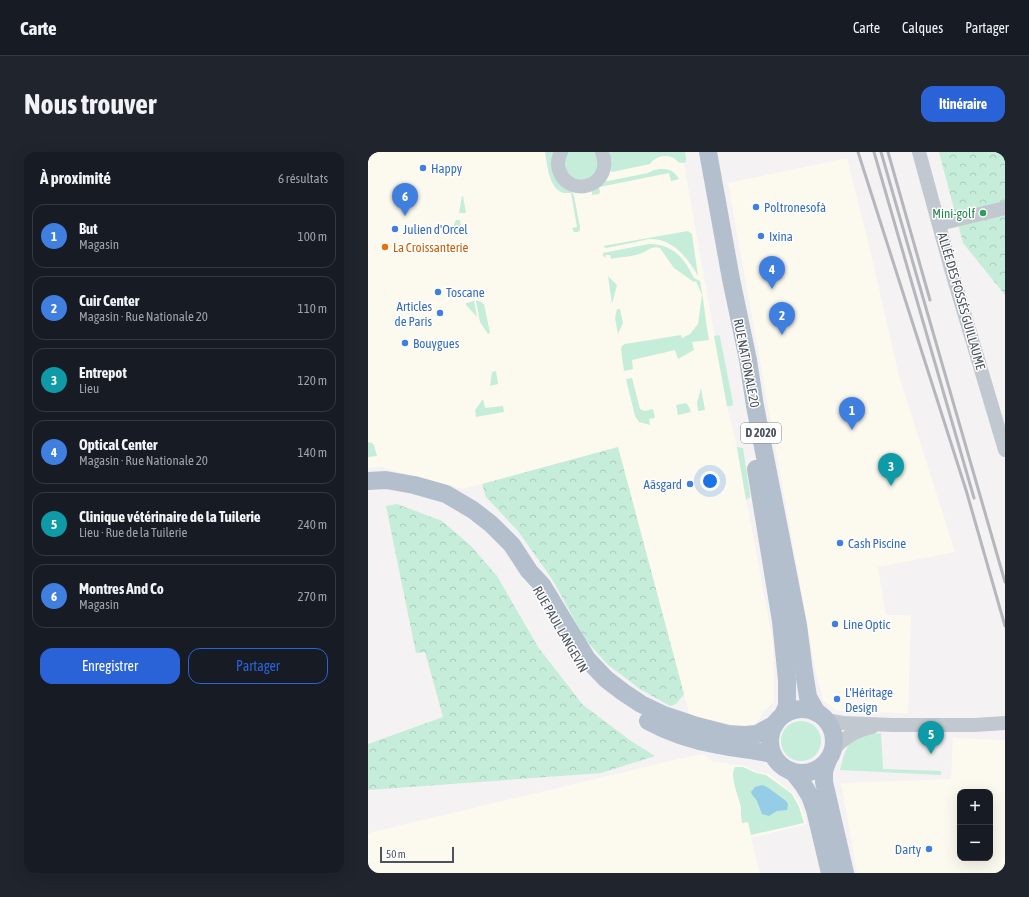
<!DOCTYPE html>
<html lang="fr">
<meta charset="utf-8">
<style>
:root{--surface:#171b24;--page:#20242c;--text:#f1f3f6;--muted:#9ea1a6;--line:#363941;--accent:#2963d7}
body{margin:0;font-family:"Asap Condensed",sans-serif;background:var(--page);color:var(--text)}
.controls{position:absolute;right:12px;bottom:12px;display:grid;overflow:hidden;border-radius:8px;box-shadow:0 4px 16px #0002}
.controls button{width:36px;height:36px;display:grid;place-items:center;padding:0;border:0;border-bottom:1px solid var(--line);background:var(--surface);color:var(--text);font:20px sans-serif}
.scale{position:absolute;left:12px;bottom:10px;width:74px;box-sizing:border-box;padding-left:4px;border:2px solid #4b535e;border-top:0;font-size:11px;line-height:14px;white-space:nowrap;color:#4b535e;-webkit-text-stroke:3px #fff;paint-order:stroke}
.you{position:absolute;left:342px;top:329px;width:14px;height:14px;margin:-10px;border:3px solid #fff;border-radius:50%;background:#1a73e8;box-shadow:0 0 0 6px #1a73e833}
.badge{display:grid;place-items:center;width:26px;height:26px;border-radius:50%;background:var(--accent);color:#fff;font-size:13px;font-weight:700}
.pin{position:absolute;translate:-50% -33px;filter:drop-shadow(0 1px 2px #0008)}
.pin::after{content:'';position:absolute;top:21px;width:14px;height:12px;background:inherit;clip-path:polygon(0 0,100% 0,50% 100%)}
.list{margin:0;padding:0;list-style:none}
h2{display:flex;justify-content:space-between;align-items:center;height:52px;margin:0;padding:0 16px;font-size:17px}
h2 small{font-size:13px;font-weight:400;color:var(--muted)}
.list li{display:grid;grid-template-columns:26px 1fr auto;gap:12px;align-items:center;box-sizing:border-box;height:64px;margin:0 8px 8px;padding:0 8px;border:1px solid var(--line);border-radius:12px}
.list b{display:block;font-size:15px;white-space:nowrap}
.list p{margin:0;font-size:13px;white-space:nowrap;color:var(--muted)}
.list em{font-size:13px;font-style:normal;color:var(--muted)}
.actions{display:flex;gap:8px;padding:12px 16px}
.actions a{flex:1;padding:9px 0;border:1px solid var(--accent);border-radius:12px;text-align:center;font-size:14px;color:var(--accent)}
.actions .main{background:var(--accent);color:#fff}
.map{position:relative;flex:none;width:637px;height:721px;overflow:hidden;border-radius:12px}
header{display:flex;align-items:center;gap:24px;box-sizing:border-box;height:56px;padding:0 20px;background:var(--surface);border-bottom:1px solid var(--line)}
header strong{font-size:19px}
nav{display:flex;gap:22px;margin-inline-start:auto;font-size:14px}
.intro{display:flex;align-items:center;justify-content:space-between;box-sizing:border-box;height:96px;padding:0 24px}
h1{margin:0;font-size:28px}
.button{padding:10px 18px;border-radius:12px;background:var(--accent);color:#fff;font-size:14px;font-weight:700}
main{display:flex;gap:24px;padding:0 24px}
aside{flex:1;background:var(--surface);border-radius:12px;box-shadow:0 4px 16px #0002}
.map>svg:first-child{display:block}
.commercial{fill:#fcf9ef;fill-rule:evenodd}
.green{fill:#c5edd9}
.forest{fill:url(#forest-crowns)}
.water{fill:#96cde6}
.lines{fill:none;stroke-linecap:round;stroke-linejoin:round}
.minor{stroke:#c1c8cf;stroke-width:14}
.major{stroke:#b4bfce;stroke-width:18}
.rail{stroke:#b5b7bc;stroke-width:3}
.shop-dot{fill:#3f7fe0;stroke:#fff;stroke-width:1.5}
.leisure-dot{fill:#2e9e5b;stroke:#fff;stroke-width:1.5}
.food-dot{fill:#e8710a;stroke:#fff;stroke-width:1.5}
.labels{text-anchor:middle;stroke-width:3;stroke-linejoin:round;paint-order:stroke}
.shield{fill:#fff;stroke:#81878e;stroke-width:1}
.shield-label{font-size:12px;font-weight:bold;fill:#4b535e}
.shop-label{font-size:13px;fill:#366cbe;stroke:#fff;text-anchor:start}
.leisure-label{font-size:13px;fill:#27864d;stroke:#fff;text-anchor:end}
.food-label{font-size:13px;fill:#c56008;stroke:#fff;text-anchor:start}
.street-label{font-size:13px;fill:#4b535e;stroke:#fff}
</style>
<header>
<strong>Carte</strong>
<nav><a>Carte</a><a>Calques</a><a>Partager</a></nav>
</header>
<div class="intro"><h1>Nous trouver</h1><a class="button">Itinéraire</a></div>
<main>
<aside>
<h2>À proximité<small>6 résultats</small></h2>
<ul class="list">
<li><span class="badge" style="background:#3f7fe0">1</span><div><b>But</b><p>Magasin</p></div><em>100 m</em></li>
<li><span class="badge" style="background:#3f7fe0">2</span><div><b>Cuir Center</b><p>Magasin · Rue Nationale 20</p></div><em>110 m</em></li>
<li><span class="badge" style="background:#0f9aa8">3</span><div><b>Entrepot</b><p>Lieu</p></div><em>120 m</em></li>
<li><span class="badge" style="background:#3f7fe0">4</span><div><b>Optical Center</b><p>Magasin · Rue Nationale 20</p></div><em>140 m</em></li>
<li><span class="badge" style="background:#0f9aa8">5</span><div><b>Clinique vétérinaire de la Tuilerie</b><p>Lieu · Rue de la Tuilerie</p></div><em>240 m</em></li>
<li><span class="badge" style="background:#3f7fe0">6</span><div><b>Montres And Co</b><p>Magasin</p></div><em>270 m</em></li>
</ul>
<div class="actions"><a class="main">Enregistrer</a><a>Partager</a></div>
</aside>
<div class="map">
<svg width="637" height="721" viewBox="0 0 637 721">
<defs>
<pattern id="forest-crowns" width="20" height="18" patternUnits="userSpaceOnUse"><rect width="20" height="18" fill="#c5edd9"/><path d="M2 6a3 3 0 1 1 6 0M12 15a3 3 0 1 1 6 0" fill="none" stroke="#abcdbd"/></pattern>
</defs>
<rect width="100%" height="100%" fill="#f4f2f2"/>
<g class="commercial">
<polygon points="0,0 314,0 359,254 367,287 405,490 406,533 406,550 397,558 390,569 385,573 377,575 322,565 250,295 95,337 30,320 14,315 0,316"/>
<polygon points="479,6 501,93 531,224 587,400 510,415 518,463 543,463 540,561 480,560 468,558 455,548 448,521 360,31"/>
<path d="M585 586 637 588V721H489L473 631 583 627ZM592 640H622V706H592Z"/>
<polygon points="336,602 345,610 360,611 364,613 371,613 377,614 390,620 401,622 427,643 433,655 439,672 383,686 392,721 0,721 0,681 323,604"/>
</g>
<g class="green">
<path d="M177 0H185L206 44 212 75V78L210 80H206L204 76 209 75 203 41C200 41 198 41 196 41 181 38 179 12 177 0Z"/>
<polygon points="198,0 228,0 231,10 228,21 218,28 206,27 197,19 197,2"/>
<path d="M242 0H317L318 5V10C309 13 310 7 303 5 295 2 286 6 282 12L244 20 242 18 241 15Z"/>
<path d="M293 17C302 17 306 19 311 27L303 29 301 21 231 35 232 40 231 42 224 43V39L225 36 235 30 280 21 286 18Z"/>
<polygon points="94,44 95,44 98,61 91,61"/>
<polygon points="88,68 92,68 93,78 83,79"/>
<path d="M320 79 324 82 330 124C320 107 306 87 283 87 278 87 273 89 268 90 258 92 248 94 238 96L235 94Z"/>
<path d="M281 92C305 92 316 106 326 126L332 129C336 148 337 168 341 188L324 190 326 198 310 207 307 198 264 208 265 217 256 219 253 197 254 194 257 192 313 183 314 186 322 182 330 172 334 143 328 129 326 130 306 116 292 96C283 93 279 100 271 102 262 105 252 105 243 107L242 103H237L238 106 235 104V101Z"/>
<polygon points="240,124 249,133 244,152"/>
<polygon points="106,149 109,165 98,153 98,151"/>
<polygon points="108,149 111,149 116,152 122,181 120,182 112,170"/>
<polygon points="249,157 252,157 255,171 250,182 247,166"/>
<polygon points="351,183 352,185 365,251 364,254 359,254 346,184"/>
<polygon points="128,219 130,232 122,234 124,220"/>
<polygon points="264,226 272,257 277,259 285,257 287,266 281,267 282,273 271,270 267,264 258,227"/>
<polygon points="333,236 337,258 330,259 329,251"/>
<polygon points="115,247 117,256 135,254 136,260 108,265 107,258"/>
<polygon points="318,251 320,253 323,260 310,263 308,253"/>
<polygon points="0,290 4,291 6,293 9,304 0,305"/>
<polygon points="369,295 375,296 382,342 382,345 378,348"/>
<circle cx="433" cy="589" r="20"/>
<path d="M513 581 515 617 573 619V623L472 618C474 611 475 603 479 596 485 585 501 582 513 581Z"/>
<path d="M367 615H375L388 621 398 623 424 642 431 655 436 671 383 683 380 670 374 671C373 666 373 660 373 655 371 645 361 624 367 615Z"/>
</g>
<g class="forest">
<polygon points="571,0 637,0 637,143 595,91"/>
<polygon points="250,295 316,542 308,552 302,554 272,537 239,512 217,487 184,427 150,379 118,345 114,332"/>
<polygon points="29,352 74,369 103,394 129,424 170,495 215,553 263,589 287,604 233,621 0,638 0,592 75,565 57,500 48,501 18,354"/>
</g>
<path class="water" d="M394 633 399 635 418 649 420 652 419 658 409 659 401 664 394 662C392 658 391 653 389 649 387 645 384 644 383 640L387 635Z"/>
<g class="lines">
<g class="minor">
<path d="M193 0C190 6 189 12 191 18 201 48 247 34 234 0"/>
<polyline points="551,0 583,117 637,298"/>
<polyline points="571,72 637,56"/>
<polyline points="458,568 475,571 525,573 607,573 637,571"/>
<path d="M464 599C475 586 488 578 504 575"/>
</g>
<g class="major">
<polyline points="340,0 363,127 380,208 387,254 430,473 436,520 440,545 449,561"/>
<polyline points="388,317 413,469 419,528 419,554 415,563"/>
<polyline points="0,329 18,328 46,333 78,342 105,358 123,372 144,393 161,419 174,433 219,507 238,527 255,540 273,552 296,563 329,574 360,582 377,583 389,582 407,572"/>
<circle cx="434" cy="589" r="32"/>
<path d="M280 569C302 581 327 589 351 593 369 597 387 598 404 602"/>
<polyline points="460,608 456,619 456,630 477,721"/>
<polyline points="426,621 436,634 442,644 447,658 462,721"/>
</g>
<g class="rail">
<polyline points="490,0 598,338 637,474"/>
<polyline points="506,0 606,346"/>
<polyline points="513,0 637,430"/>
<polyline points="520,0 562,148"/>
</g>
</g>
<g class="shop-dot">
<circle cx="55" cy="16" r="4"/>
<circle cx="388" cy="55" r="4"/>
<circle cx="27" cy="77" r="4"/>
<circle cx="393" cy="84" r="4"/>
<circle cx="70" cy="140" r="4"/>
<circle cx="72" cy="161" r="4"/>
<circle cx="37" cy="191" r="4"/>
<circle cx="322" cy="332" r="4"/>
<circle cx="472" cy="391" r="4"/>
<circle cx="467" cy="472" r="4"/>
<circle cx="469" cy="547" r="4"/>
<circle cx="561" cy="697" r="4"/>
</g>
<circle class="leisure-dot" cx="615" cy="61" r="4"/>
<circle class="food-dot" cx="17" cy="95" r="4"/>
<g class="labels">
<rect class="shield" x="373" y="271" width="40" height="20" rx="3"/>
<g class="shield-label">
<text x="393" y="285">D 2020</text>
</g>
<g class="shop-label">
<text x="63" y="21">Happy</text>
<text x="396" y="60">Poltronesofà</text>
<text x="35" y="82">Julien d'Orcel</text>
<text x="401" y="89">Ixina</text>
<text x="78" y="145">Toscane</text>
<text x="64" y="159" text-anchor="end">Articles<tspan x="64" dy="15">de Paris</tspan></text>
<text x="45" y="196">Bouygues</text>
<text x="314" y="337" text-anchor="end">Aäsgard</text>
<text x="480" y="396">Cash Piscine</text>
<text x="475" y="477">Line Optic</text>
<text x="477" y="545">L'Héritage<tspan x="477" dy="15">Design</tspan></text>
<text x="553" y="702" text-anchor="end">Darty</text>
</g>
<g class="leisure-label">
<text x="607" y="66">Mini-golf</text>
</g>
<g class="food-label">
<text x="25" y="100">La Croissanterie</text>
</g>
<g class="street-label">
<text transform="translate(594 149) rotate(74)" y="5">ALLÉE DES FOSSÉS GUILLAUME</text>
<text transform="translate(379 211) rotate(79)" y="5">RUE NATIONALE 20</text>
<text transform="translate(193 477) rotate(60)" y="5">RUE PAUL LANGEVIN</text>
</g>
</g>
</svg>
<div class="controls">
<button>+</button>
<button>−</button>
</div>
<div class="scale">50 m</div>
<div class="you"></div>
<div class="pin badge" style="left:484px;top:278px;background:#3f7fe0">1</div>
<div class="pin badge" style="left:414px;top:183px;background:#3f7fe0">2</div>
<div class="pin badge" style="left:523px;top:334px;background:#0f9aa8">3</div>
<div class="pin badge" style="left:404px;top:137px;background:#3f7fe0">4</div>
<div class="pin badge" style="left:563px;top:602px;background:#0f9aa8">5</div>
<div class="pin badge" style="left:37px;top:64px;background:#3f7fe0">6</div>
</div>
</main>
